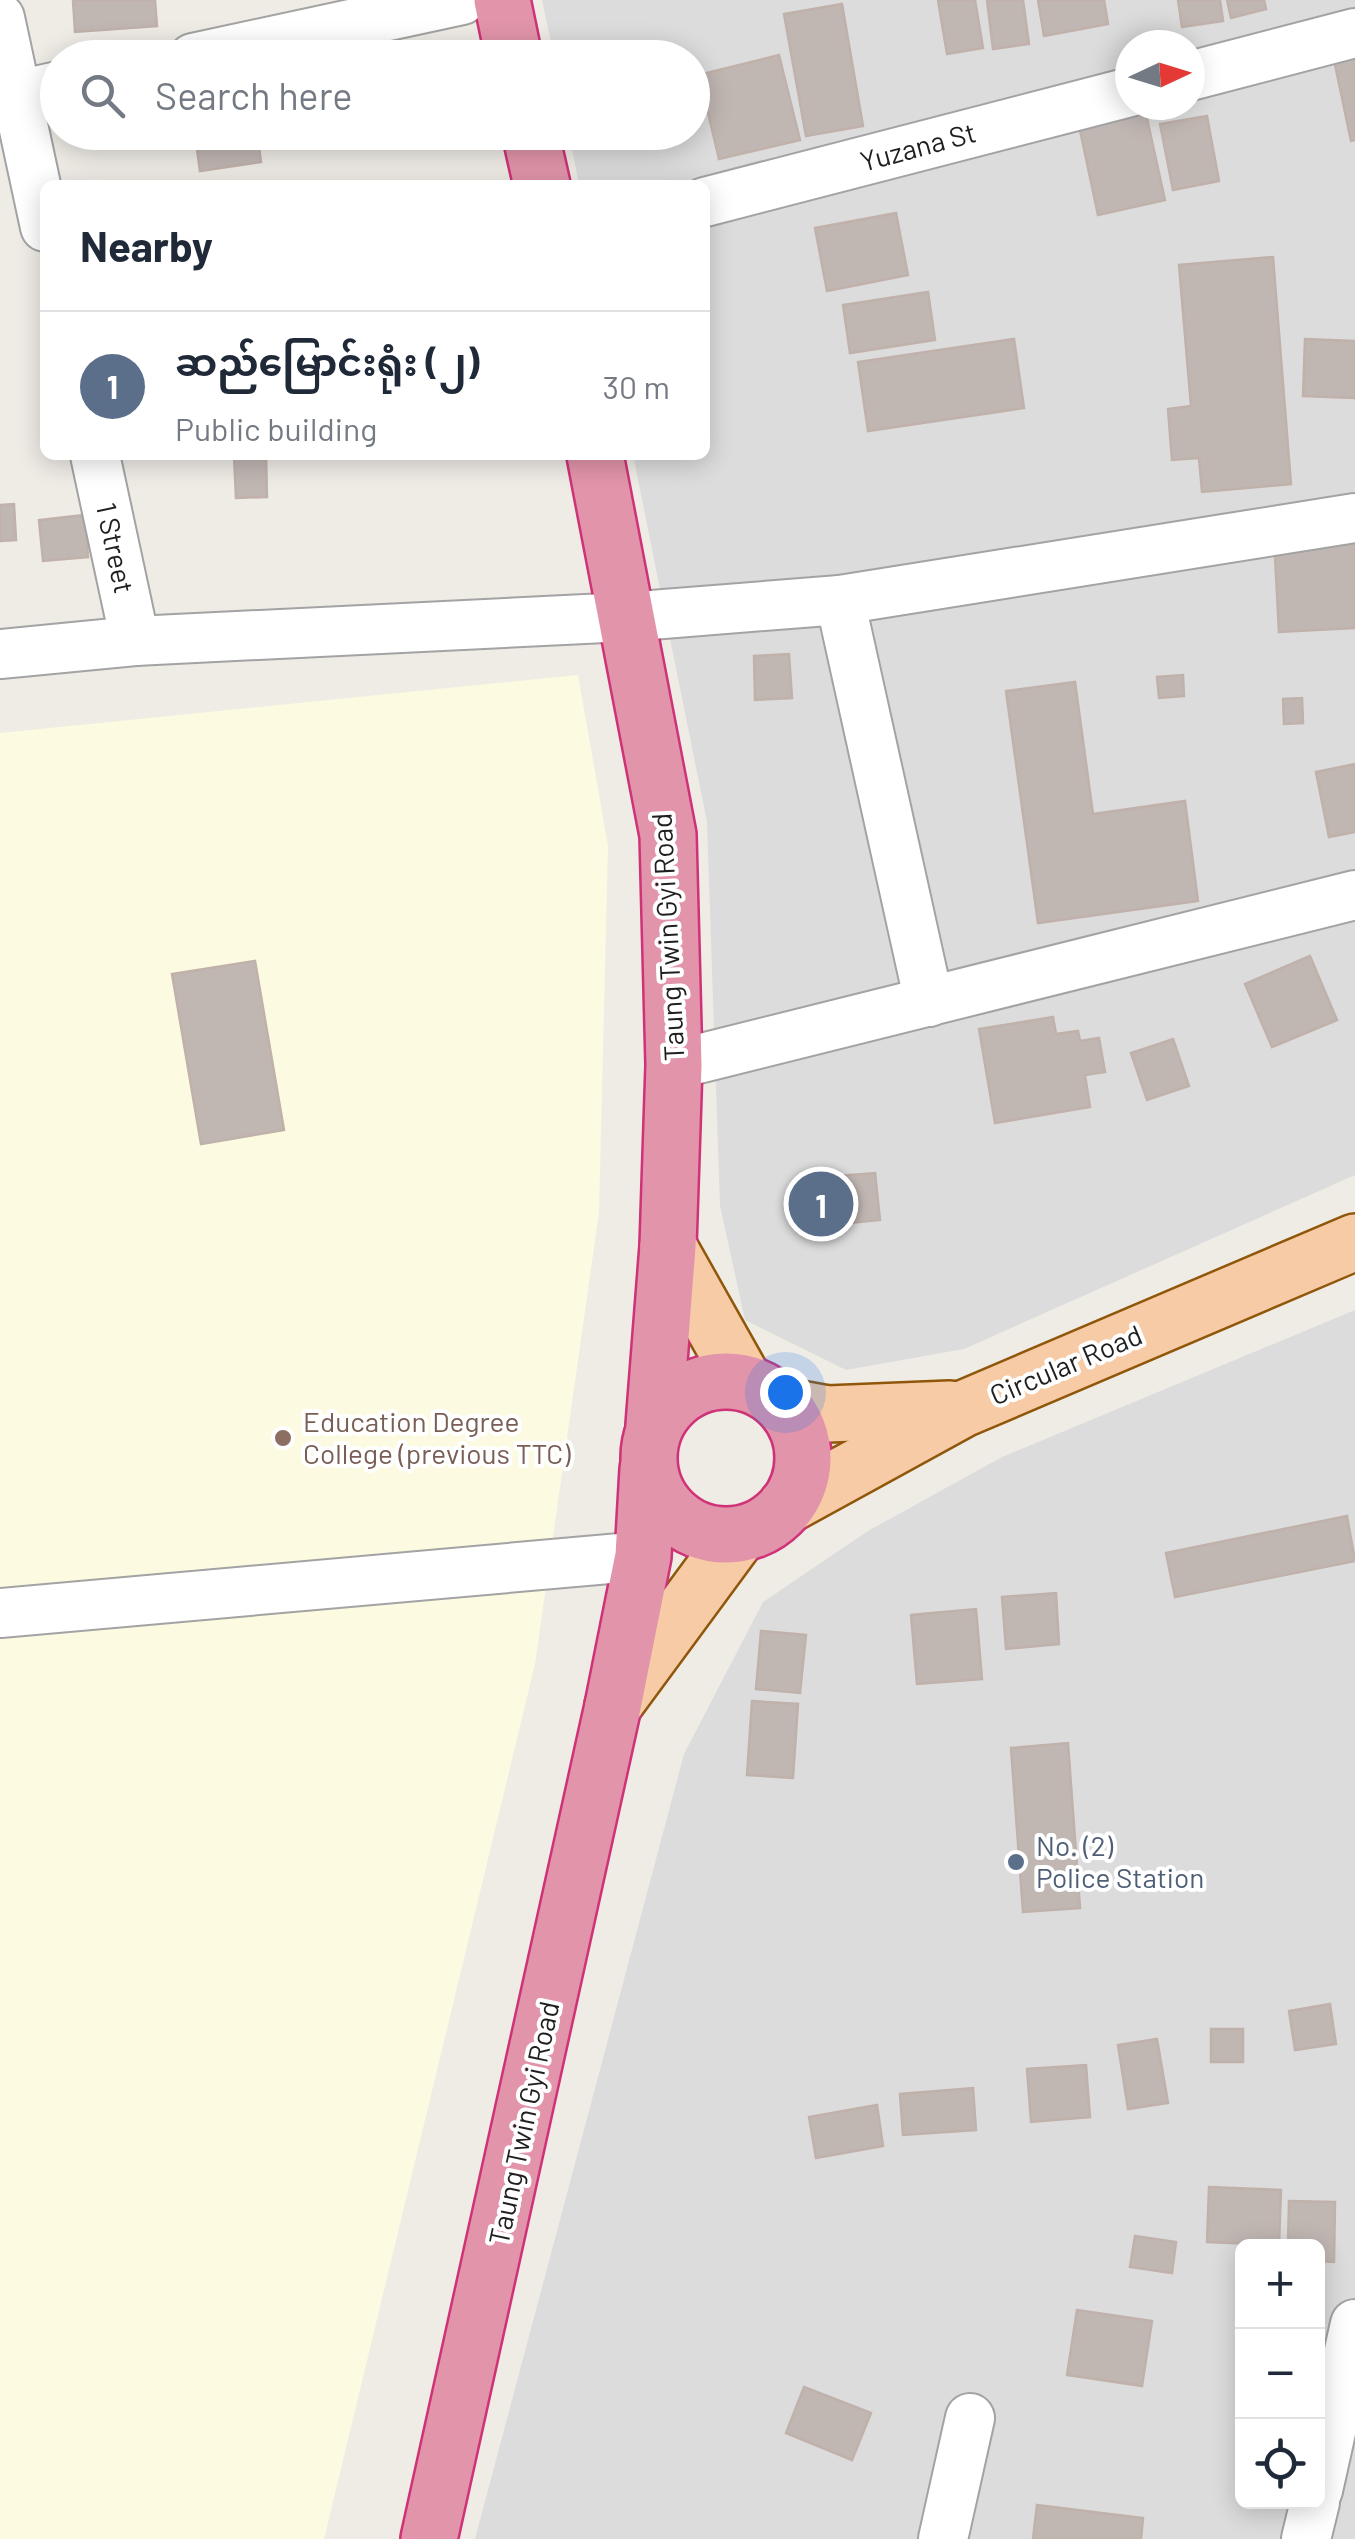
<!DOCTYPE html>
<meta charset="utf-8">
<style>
:root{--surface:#fff;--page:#f6f6f7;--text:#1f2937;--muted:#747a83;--line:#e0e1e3;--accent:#ea580c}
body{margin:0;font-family:Barlow,"Noto Sans Myanmar",sans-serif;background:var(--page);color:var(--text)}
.controls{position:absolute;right:30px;bottom:30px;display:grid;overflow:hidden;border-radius:15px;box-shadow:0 5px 25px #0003}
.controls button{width:90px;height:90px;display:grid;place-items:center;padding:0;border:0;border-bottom:2px solid var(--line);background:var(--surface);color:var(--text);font:50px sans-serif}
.compass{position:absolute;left:1115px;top:30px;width:90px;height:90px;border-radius:50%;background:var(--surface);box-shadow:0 5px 25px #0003;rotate:86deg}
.you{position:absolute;left:785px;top:1392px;width:35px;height:35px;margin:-25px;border:8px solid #fff;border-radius:50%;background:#1a73e8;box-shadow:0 0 0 15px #1a73e833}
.badge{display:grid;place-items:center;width:65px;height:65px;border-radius:50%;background:var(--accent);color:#fff;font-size:32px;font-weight:700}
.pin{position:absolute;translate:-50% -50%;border:5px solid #fff;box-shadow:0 2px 10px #0006}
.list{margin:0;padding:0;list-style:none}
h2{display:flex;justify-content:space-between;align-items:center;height:130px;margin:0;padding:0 40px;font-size:42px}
h2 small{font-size:32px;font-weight:400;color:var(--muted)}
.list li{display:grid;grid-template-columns:65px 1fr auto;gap:30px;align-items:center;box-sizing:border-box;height:150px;padding:0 40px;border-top:2px solid var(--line)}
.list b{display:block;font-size:38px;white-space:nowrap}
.list p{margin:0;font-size:32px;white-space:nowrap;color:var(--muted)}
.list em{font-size:32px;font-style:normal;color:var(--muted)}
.icon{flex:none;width:55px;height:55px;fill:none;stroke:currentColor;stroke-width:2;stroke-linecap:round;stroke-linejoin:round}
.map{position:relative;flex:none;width:1355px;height:2539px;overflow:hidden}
.search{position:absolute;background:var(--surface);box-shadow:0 5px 25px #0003;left:40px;top:40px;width:670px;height:110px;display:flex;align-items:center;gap:25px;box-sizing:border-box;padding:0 35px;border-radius:55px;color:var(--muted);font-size:38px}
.panel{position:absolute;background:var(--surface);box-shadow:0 5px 25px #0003;left:40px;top:180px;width:670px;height:280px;border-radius:15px}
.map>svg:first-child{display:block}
.residential{fill:#dddcdd;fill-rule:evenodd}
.education{fill:#fdfae2}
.building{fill:#c0b7b3;stroke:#c0b1aa;stroke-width:2.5}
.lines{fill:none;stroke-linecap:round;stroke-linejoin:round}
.minor-casing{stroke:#a3a3a3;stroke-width:52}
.major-casing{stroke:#90570a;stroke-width:60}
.highway-casing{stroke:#cf3277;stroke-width:60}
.minor{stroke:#fff;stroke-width:48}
.major{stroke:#f6cba5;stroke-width:55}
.highway{stroke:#e194aa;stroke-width:55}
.education-dot{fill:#8d6e63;stroke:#fff;stroke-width:4}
.service-dot{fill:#5c6f8a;stroke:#fff;stroke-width:4}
.labels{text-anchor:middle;stroke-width:8;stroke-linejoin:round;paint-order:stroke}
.street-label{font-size:28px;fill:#1f1f1f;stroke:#fff}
.education-label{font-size:28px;fill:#785e54;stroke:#fff;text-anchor:start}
.service-label{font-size:28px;fill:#4e5e75;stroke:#fff;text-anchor:start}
</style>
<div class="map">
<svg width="1355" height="2539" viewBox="0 0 1355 2539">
<rect width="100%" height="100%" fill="#efece6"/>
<g class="residential">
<path d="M542 0H1355V1175L964 1349 846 1370 745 1320 720 1206 707 822 633 455H705V185H579L569 133 692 132V58L554 57ZM1130 45H1190V105H1130Z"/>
<path d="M1355 1310V2539H475L684 1754 763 1602 868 1531 1002 1457ZM1242 2246H1318V2502H1242Z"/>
</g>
<polygon class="education" points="578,675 608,846 599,1212 535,1664 324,2539 0,2539 0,733"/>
<g class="building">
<polygon points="73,0 155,0 157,26 75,32"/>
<polygon points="938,0 975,0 983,48 947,54"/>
<polygon points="987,0 1023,0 1029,44 993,49"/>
<polygon points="1038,0 1104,0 1108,24 1044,36"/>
<polygon points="1178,0 1220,0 1223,21 1182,27"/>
<polygon points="1227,0 1264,0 1266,9 1231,18"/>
<polygon points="842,4 863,126 806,136 784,14"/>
<polygon points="1355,50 1355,140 1351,141 1333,55"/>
<polygon points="779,55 800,140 719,159 699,75"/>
<polygon points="1144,105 1165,200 1098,215 1077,116"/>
<polygon points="1207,116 1219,181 1173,190 1160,124"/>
<polygon points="257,133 261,162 200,171 196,142"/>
<polygon points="896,213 908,275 827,291 815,228"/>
<polygon points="1273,257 1291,484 1202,492 1199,458 1172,460 1168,409 1191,406 1179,265"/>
<polygon points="928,292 935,340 850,353 843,305"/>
<polygon points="1014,339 1024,408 868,431 858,362"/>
<polygon points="1305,339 1355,341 1355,398 1303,396"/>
<polygon points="234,455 266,455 267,497 236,498"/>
<polygon points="14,504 16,540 0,541 0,505"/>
<polygon points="85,515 88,557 43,561 39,520"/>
<polygon points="1355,533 1355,628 1279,632 1274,537"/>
<polygon points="789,654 792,698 755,700 754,656"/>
<polygon points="1183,675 1184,696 1159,698 1157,677"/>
<polygon points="1075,682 1093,814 1185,801 1198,901 1038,923 1006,691"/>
<polygon points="1302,698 1303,723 1284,724 1283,699"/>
<polygon points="1355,764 1355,832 1329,837 1316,772"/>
<polygon points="1310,956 1337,1020 1272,1047 1245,984"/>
<polygon points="255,961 284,1130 201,1144 172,974"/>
<polygon points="1053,1017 1056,1034 1078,1031 1080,1041 1099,1038 1105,1072 1085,1075 1090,1107 995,1123 979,1029"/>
<polygon points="1173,1039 1189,1086 1147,1100 1131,1053"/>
<polygon points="875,1173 880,1220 831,1225 826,1177"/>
<polygon points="1347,1516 1355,1561 1175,1597 1166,1553"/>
<polygon points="1056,1593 1059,1644 1006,1649 1002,1597"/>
<polygon points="976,1609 982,1679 917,1684 911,1615"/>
<polygon points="761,1631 806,1635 800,1693 756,1689"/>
<polygon points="752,1701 798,1704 793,1778 747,1775"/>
<polygon points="1068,1743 1080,1908 1023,1912 1011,1748"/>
<polygon points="1330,2004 1336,2044 1295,2050 1289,2011"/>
<rect x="1211" y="2029" width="32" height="33"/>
<polygon points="1157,2039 1168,2103 1128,2109 1118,2045"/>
<polygon points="1086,2065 1090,2117 1031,2122 1027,2069"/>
<polygon points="973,2088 976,2130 903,2135 900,2094"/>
<polygon points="877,2105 883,2146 816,2158 809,2117"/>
<polygon points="1209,2187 1281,2190 1279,2245 1207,2242"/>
<polygon points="1289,2201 1335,2202 1334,2262 1318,2261 1318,2246 1288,2246"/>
<polygon points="1135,2236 1176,2242 1172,2273 1130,2267"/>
<polygon points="1077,2310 1152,2321 1142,2386 1067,2375"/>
<polygon points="804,2387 871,2413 852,2460 786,2433"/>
<polygon points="1037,2505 1143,2518 1141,2539 1033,2539"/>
</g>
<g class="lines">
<defs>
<g id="minor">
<polyline points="0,18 45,227"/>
<polyline points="193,58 462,0"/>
<polyline points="1190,76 1355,33"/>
<polyline points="0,99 58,86"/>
<polyline points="705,202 1130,92"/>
<polyline points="95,455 135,641"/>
<polyline points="840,600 929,1002"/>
<polyline points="0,654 135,641 626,617 840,600 1355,518"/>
<polyline points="674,1065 1355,895"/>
<polyline points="0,1613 643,1556"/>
<polyline points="1318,2490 1355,2324"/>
<polyline points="943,2539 970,2418"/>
<polyline points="1306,2539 1315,2502"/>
</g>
<g id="major">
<polyline points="668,1246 744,1381"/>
<polyline points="784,1406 828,1414 950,1409"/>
<polyline points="786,1506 963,1409 1355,1242"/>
<polyline points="613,1706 739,1535"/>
</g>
<g id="highway">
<polyline points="502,0 514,58"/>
<polyline points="530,132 542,185"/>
<polyline points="595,455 668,835 674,1065 668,1246 654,1425"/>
<circle cx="726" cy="1458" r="77"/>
<polyline points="429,2539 613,1706 643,1556 648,1469"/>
</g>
</defs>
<use href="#minor" class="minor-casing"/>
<use href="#major" class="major-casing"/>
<use href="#highway" class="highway-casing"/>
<use href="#minor" class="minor"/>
<use href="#major" class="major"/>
<use href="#highway" class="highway"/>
</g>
<circle class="education-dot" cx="283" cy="1438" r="10"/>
<circle class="service-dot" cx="1016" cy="1862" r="10"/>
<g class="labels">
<g class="street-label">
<text transform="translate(918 147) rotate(-15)" y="10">Yuzana St</text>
<text transform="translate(115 548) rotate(78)" y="10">1 Street</text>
<text transform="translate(668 937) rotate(-93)" y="10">Taung Twin Gyi Road</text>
<text transform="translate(1066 1365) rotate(-23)" y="10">Circular Road</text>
<text transform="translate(524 2123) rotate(-78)" y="10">Taung Twin Gyi Road</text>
</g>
<g class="education-label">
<text x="303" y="1432">Education Degree<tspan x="303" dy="32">College (previous TTC)</tspan></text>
</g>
<g class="service-label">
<text x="1036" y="1856">No. (2)<tspan x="1036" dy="32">Police Station</tspan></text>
</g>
</g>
</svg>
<div class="controls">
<button>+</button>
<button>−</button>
<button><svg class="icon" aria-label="locate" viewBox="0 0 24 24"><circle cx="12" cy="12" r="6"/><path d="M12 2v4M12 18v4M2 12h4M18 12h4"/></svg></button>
</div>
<svg class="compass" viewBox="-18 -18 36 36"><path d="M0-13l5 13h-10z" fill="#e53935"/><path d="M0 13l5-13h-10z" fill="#747a83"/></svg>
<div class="you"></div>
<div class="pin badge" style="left:821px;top:1204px;background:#5c6f8a">1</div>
<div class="search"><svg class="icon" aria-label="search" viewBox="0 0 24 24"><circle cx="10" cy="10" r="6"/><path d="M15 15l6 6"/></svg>Search here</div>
<section class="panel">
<h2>Nearby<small></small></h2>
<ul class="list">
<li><span class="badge" style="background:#5c6f8a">1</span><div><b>ဆည်မြောင်းရုံး (၂)</b><p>Public building</p></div><em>30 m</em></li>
</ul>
</section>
</div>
